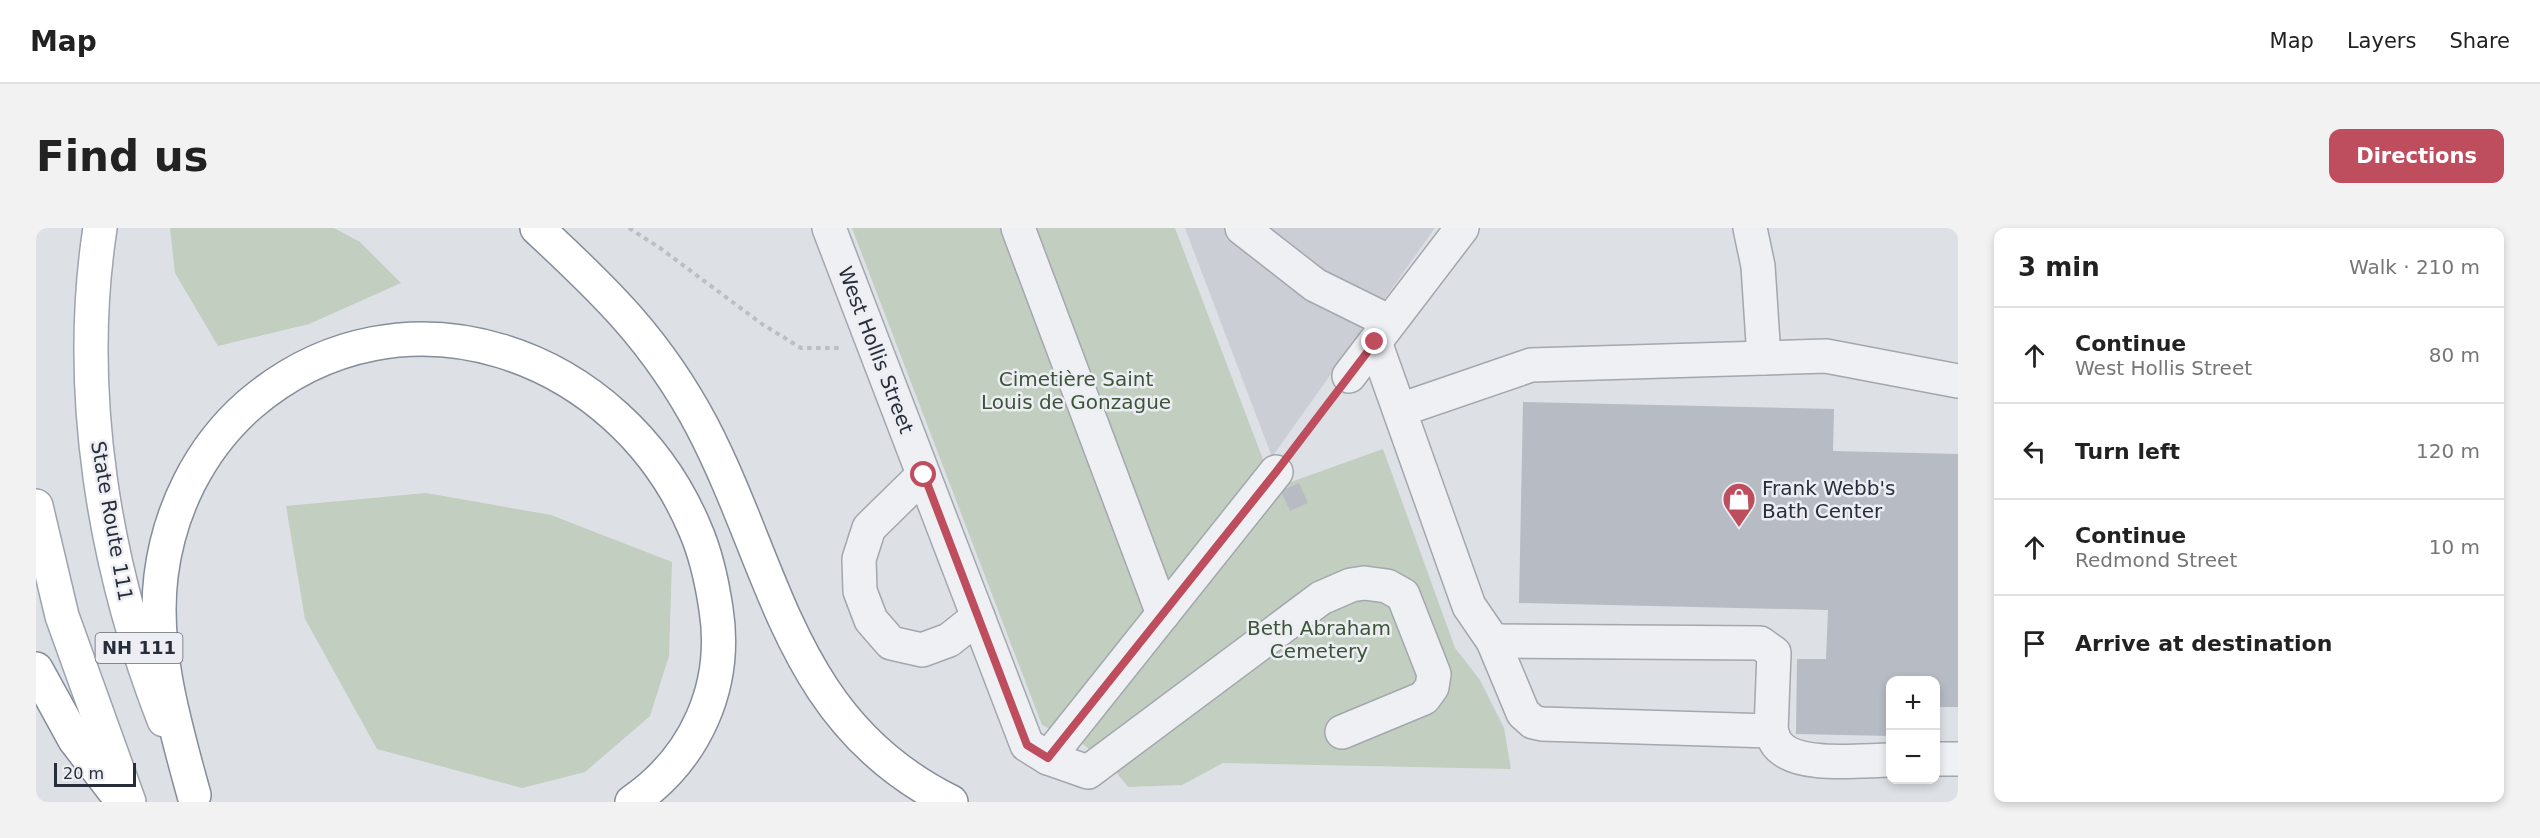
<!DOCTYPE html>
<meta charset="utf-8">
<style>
:root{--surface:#fff;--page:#f2f2f2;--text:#222;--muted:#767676;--line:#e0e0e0;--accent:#be4d5d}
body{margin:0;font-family:"DejaVu Sans",sans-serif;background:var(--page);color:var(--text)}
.controls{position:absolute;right:18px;bottom:18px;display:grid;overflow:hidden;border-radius:12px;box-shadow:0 3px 9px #0003}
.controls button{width:54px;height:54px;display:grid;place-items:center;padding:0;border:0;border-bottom:2px solid var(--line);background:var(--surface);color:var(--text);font:30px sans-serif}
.scale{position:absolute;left:18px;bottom:15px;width:82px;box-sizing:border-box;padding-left:6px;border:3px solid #282e39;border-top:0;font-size:16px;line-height:21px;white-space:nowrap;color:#282e39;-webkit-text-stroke:4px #eceef3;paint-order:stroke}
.stop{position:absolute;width:18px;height:18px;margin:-14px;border:4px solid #be4d5d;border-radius:50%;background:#fff}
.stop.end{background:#be4d5d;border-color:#fff;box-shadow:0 2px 6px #0008}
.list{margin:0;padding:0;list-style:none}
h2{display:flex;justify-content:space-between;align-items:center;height:78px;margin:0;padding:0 24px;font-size:26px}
h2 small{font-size:20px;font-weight:400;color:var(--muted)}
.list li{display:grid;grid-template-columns:39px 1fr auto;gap:18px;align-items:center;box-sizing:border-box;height:96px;padding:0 24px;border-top:2px solid var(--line)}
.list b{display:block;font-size:22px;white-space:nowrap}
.list p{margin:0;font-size:20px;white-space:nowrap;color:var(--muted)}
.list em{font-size:20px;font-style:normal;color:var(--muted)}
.icon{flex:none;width:33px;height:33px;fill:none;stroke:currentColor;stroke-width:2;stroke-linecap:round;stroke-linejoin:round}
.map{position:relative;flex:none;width:1922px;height:574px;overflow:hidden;border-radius:12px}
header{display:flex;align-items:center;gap:36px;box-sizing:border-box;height:84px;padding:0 30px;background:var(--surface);border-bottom:2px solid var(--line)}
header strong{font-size:28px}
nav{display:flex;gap:33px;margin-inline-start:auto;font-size:21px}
.intro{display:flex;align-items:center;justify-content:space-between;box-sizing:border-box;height:144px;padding:0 36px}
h1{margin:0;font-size:42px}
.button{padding:15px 27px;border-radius:12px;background:var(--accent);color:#fff;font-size:21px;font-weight:700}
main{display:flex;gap:36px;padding:0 36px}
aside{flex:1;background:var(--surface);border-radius:12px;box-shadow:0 3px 9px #0003}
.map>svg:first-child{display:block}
.built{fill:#cbcfd5}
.green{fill:#c2cebf}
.building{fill:#b7bcc4}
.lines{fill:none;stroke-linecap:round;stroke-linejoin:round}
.minor-casing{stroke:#a3a7ae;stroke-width:36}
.major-casing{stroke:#9da4af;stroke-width:36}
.highway-casing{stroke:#868d9a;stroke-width:36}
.path{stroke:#bbbec3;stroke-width:4;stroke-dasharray:4.5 4.5;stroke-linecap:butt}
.minor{stroke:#eff0f4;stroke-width:33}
.major{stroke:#fff;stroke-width:33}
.highway{stroke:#fff;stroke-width:33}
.route{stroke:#be4d5d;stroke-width:8}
.labels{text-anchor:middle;stroke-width:5;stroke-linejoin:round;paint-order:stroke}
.shield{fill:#eceef3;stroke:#636871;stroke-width:1.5}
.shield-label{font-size:18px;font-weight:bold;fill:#282e39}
.street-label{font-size:20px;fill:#282e39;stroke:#eceef3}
.park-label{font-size:20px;fill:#3c5437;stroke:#eceef3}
.poi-label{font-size:20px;fill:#282e39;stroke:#eceef3;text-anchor:start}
</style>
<header>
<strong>Map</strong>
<nav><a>Map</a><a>Layers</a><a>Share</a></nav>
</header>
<div class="intro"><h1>Find us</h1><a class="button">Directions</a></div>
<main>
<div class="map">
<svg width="1922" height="574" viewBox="0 0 1922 574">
<rect width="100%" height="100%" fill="#dde0e5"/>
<polygon class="built" points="1149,0 1399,0 1236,229"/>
<g class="green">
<polygon points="134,0 298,0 324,14 365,55 273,96 182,118 139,45"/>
<polygon points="816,0 1139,0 1228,234 1016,502 1006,497"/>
<polygon points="1347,221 1419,420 1444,452 1468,500 1475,541 1187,535 1146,557 1092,559 1074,536 1041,512 1241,259"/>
<polygon points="390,265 515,287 636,334 633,428 614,488 549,544 486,560 341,521 269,391 250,278"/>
</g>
<g class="building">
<polygon points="1487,174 1798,181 1797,223 1922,226 1922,479 1900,479 1900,452 1854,452 1854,508 1760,506 1761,431 1790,431 1792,382 1483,375"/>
<polygon points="1263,255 1272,275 1254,283 1245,263"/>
</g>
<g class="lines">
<defs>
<g id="minor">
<polyline points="793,0 991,517 1012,530 1052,544 1285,370 1315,357 1328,355 1351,358 1367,367 1398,446 1396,459 1388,470 1306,504"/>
<polyline points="982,0 1127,386"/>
<polyline points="1206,0 1279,57 1354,94"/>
<polyline points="1714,0 1722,38 1728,130"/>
<path d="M1339 114 1433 378 1457 413 1487 485 1497 494 1506 496 1735 503C1737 507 1738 512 1741 516 1760 541 1825 532 1854 532"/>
<polyline points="1313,148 1426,0"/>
<polyline points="1364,182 1495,137 1790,128 1922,153"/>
<polyline points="887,247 833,300 823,331 824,363 835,392 855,415 886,422 913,412 942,389"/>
<polyline points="1457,413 1724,415 1738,425 1735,503"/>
<polyline points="1012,530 1240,244"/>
<polyline points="1900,531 1922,531"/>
</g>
<g id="major">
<path d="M64 0C39 164 68 338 128 492"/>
<polyline points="0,278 26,388 93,574"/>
</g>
<g id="highway">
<path d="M501 0C570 64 621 113 666 198 741 342 753 494 915 574"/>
<polyline points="0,441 39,512 87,574"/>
<path d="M158 567C139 498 116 421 125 348 133 283 163 221 213 177 366 45 585 124 659 301 670 326 676 354 680 381 692 458 660 530 596 574"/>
</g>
</defs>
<use href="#minor" class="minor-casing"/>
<use href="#major" class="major-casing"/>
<use href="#highway" class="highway-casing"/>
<g class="path">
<polyline points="593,0 624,20 726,96 765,120 807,120"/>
<polyline points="1257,222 1296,171"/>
</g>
<use href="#minor" class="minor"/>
<use href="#major" class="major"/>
<use href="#highway" class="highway"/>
</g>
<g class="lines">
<polyline class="route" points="888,247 991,517 1012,530 1240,244 1339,114"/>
</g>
<defs>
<symbol id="shop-pin" viewBox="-11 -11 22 30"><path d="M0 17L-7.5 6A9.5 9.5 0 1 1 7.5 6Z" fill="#be4d5d" stroke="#eceef3"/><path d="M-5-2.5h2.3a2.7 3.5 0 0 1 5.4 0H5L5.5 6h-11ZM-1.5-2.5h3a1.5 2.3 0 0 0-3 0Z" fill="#fff"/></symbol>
</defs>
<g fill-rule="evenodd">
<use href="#shop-pin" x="1684" y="252" width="38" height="52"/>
</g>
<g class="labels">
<rect class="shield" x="59.5" y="405" width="87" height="30" rx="4.5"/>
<g class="shield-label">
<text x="103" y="426">NH 111</text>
</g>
<g class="street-label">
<text transform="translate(840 122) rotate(69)" y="7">West Hollis Street</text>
<text transform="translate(76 293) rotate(80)" y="7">State Route 111</text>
</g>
<g class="park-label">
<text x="1040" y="158">Cimetière Saint<tspan x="1040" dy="23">Louis de Gonzague</tspan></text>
<text x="1283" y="407">Beth Abraham<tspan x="1283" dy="23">Cemetery</tspan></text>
</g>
<g class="poi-label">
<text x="1726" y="267">Frank Webb's<tspan x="1726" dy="23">Bath Center</tspan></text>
</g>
</g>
</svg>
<div class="controls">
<button>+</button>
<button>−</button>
</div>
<div class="scale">20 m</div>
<div class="stop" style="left:888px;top:247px"></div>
<div class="stop end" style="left:1339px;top:114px"></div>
</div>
<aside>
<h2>3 min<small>Walk · 210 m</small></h2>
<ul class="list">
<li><svg class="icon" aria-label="ahead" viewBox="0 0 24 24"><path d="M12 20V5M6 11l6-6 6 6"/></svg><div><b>Continue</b><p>West Hollis Street</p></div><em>80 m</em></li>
<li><svg class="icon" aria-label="left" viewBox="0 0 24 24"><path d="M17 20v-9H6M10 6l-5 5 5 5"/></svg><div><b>Turn left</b></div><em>120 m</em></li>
<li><svg class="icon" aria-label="ahead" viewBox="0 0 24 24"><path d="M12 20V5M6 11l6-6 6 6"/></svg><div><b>Continue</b><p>Redmond Street</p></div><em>10 m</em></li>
<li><svg class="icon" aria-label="arrive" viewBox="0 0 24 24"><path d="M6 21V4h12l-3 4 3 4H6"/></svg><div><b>Arrive at destination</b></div></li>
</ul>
</aside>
</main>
